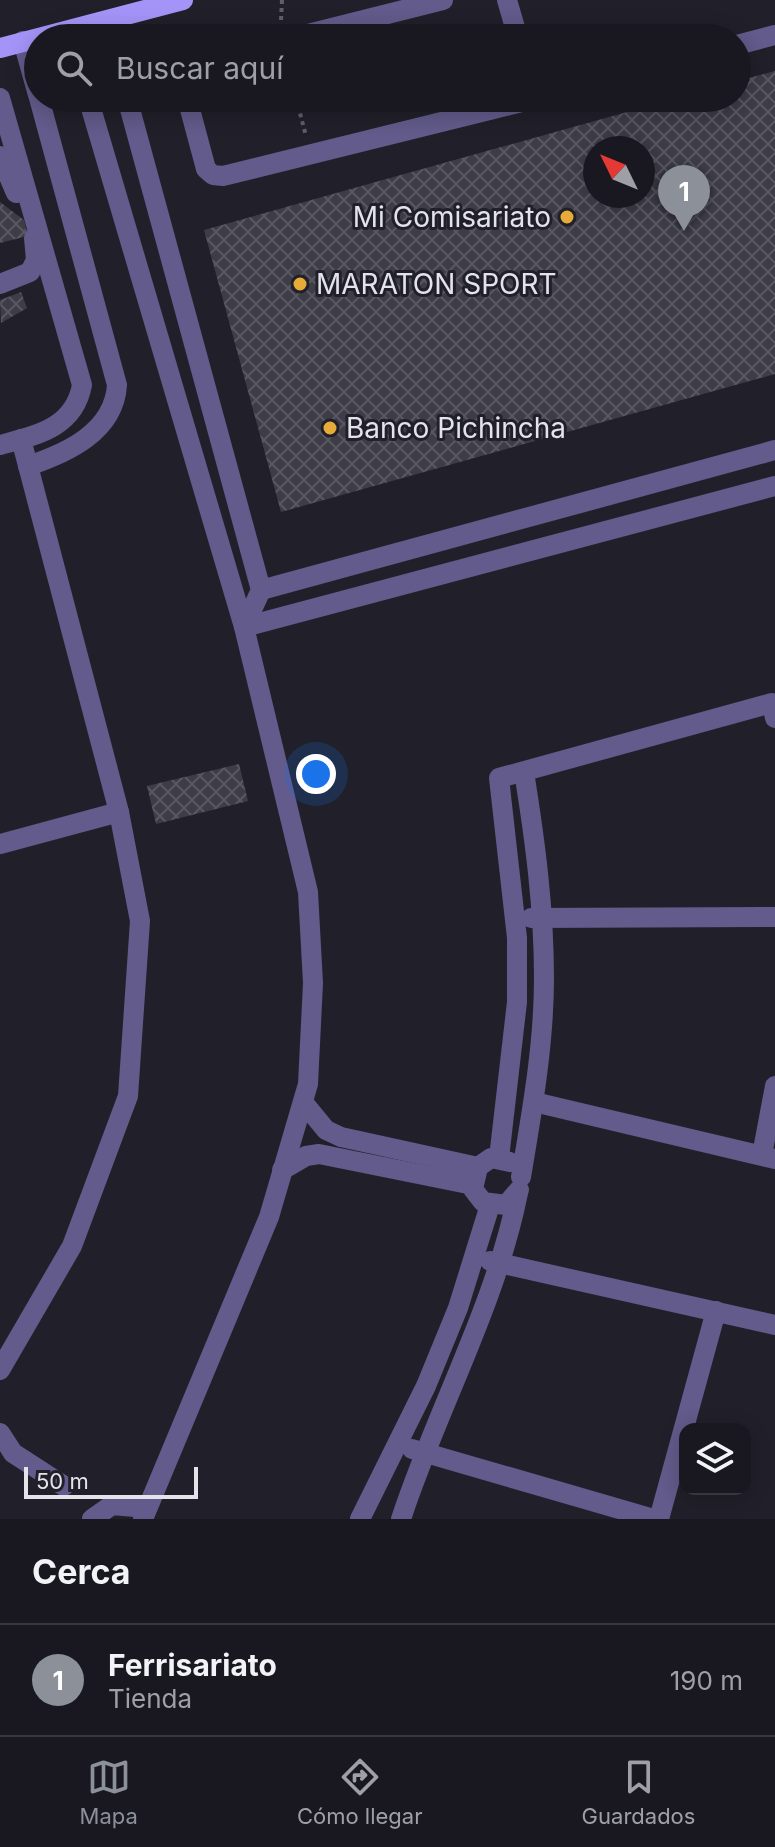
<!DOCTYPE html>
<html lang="es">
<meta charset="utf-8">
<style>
:root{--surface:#191820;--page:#26252d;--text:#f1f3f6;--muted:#9fa0a5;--line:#37373e;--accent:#8c9099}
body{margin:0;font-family:Inter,sans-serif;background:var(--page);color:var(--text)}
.controls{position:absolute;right:24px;bottom:24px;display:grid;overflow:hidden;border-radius:16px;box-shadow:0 4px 20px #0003}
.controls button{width:72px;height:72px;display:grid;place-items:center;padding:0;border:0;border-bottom:2px solid var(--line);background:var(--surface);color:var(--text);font:40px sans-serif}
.compass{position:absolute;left:583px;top:136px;width:72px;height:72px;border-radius:50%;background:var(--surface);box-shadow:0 4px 20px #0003;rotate:313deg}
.scale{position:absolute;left:24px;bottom:20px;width:174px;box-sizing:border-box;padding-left:8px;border:4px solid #e3e3ea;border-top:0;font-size:22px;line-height:28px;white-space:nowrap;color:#e3e3ea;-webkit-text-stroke:6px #21202a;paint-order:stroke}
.you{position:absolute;left:316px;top:774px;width:28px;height:28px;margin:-20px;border:6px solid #fff;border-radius:50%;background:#1a73e8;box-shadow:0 0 0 12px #1a73e833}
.badge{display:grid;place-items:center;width:52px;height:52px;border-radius:50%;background:var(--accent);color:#fff;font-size:26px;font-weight:700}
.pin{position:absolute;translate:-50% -66px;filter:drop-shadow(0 2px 4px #0008)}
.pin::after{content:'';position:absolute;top:42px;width:28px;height:24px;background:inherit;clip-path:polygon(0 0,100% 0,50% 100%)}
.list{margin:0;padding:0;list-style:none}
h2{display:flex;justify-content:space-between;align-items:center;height:104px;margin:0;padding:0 32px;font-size:34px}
h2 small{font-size:26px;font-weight:400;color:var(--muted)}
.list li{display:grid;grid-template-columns:52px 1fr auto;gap:24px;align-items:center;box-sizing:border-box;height:112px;padding:0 32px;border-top:2px solid var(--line)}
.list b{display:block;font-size:30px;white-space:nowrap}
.list p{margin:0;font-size:26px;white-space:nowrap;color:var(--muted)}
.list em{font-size:26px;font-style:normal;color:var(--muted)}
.icon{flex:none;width:44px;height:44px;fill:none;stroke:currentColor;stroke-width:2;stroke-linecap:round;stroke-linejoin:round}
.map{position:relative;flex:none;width:775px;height:1519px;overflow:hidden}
.search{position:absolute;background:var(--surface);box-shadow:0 4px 20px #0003;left:24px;right:24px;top:24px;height:88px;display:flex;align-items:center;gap:20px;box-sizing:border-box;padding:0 28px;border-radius:44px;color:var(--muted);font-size:30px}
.sheet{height:216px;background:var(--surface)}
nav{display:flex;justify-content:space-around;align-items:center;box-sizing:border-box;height:112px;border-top:2px solid var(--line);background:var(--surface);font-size:22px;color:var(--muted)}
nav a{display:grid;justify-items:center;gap:4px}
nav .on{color:var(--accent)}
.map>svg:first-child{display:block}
.building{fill:url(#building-cross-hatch);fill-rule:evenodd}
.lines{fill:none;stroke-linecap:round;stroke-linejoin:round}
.path{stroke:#605f68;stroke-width:4;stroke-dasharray:4 4;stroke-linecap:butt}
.minor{stroke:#625b8b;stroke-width:20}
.major{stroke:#a594f8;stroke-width:20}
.poi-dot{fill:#e7ac37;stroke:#21202a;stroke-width:3}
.labels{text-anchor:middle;stroke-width:6;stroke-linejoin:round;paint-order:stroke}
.poi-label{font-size:28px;fill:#e3e3ea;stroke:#21202a;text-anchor:start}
</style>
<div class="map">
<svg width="775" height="1519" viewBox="0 0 775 1519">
<defs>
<pattern id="building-cross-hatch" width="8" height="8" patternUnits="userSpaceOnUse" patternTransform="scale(2)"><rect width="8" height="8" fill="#3d3c47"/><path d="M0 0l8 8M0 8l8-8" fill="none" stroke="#595862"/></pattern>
</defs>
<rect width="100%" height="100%" fill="#21202a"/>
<g class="building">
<path d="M775 71V374L281 512 204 230 677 98H737V81ZM595 148H643V196H595Z"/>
<polygon points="0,202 24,220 28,236 0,243"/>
<polygon points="21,292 27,308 1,323 0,300"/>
<polygon points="239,764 248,801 156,824 147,786"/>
</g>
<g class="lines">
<g class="path">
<polyline points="281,20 282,0"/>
<polyline points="296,98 306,136"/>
</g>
<g class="minor">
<polyline points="507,0 518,38"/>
<polyline points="107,21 111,38"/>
<polyline points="292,38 443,0"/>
<polyline points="23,41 38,95"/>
<polyline points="737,45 775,35"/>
<path d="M0 98 82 385C74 428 37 435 0 445"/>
<polyline points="88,98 244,627 775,486"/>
<polyline points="127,98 261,590 244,627 308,892 313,983 308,1084 269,1217 143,1519"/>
<polyline points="187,98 206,169 213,175 223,176 538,98"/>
<polyline points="0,156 16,193"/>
<polyline points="0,284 30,272 36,260 34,238"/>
<path d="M28 466C67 453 114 432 117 385L39 98"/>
<polyline points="261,590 775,450"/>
<polyline points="0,844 119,812"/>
<polyline points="531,918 775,917"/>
<polyline points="303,1102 326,1130 341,1137 478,1167 491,1158 510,1162"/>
<polyline points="534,1102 775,1159"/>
<polyline points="762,1155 775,1086"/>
<polyline points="499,1158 517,1002 517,938 499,778 772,703 775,718"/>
<polyline points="478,1167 473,1189 483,1202 506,1205 519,1190"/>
<polyline points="282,1170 306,1156 319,1154 473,1185"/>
<path d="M521 1177C532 1111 544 1045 544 978 544 908 535 840 524 772"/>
<polyline points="490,1261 775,1325"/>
<polyline points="0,1370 72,1246 128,1096 140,921 119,812 21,439"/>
<polyline points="0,1433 13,1453 64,1486"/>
<polyline points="412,1449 654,1519"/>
<polyline points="92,1519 112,1505 147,1508"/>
<polyline points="360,1519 426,1386 458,1308 490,1205"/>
<path d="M401 1519C437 1409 495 1307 518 1193"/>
<polyline points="659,1519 716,1311"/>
</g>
<polyline class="major" points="0,48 183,0"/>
</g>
<g class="poi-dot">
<circle cx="567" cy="217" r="8"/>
<circle cx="300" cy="284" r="8"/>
<circle cx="330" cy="428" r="8"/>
</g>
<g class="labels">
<g class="poi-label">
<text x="551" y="227" text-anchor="end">Mi Comisariato</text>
<text x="316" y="294">MARATON SPORT</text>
<text x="346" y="438">Banco Pichincha</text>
</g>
</g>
</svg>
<div class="controls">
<button><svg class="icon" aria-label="layers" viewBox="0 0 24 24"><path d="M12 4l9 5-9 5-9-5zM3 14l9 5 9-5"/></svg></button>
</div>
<svg class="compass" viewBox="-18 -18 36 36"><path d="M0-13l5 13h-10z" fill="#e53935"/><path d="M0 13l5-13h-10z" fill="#9fa0a5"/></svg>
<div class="scale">50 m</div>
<div class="you"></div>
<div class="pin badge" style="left:684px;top:231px">1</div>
<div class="search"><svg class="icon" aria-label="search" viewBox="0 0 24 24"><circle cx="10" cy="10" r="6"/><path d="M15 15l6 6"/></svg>Buscar aquí</div>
</div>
<section class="sheet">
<h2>Cerca<small></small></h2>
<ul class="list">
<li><span class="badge">1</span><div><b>Ferrisariato</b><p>Tienda</p></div><em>190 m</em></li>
</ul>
</section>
<nav>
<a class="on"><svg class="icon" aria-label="map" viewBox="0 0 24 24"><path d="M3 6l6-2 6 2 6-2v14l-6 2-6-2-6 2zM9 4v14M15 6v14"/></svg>Mapa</a>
<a><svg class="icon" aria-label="directions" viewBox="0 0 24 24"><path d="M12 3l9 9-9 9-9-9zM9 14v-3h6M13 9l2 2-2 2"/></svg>Cómo llegar</a>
<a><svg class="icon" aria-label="saved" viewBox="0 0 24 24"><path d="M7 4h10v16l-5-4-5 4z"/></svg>Guardados</a>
</nav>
